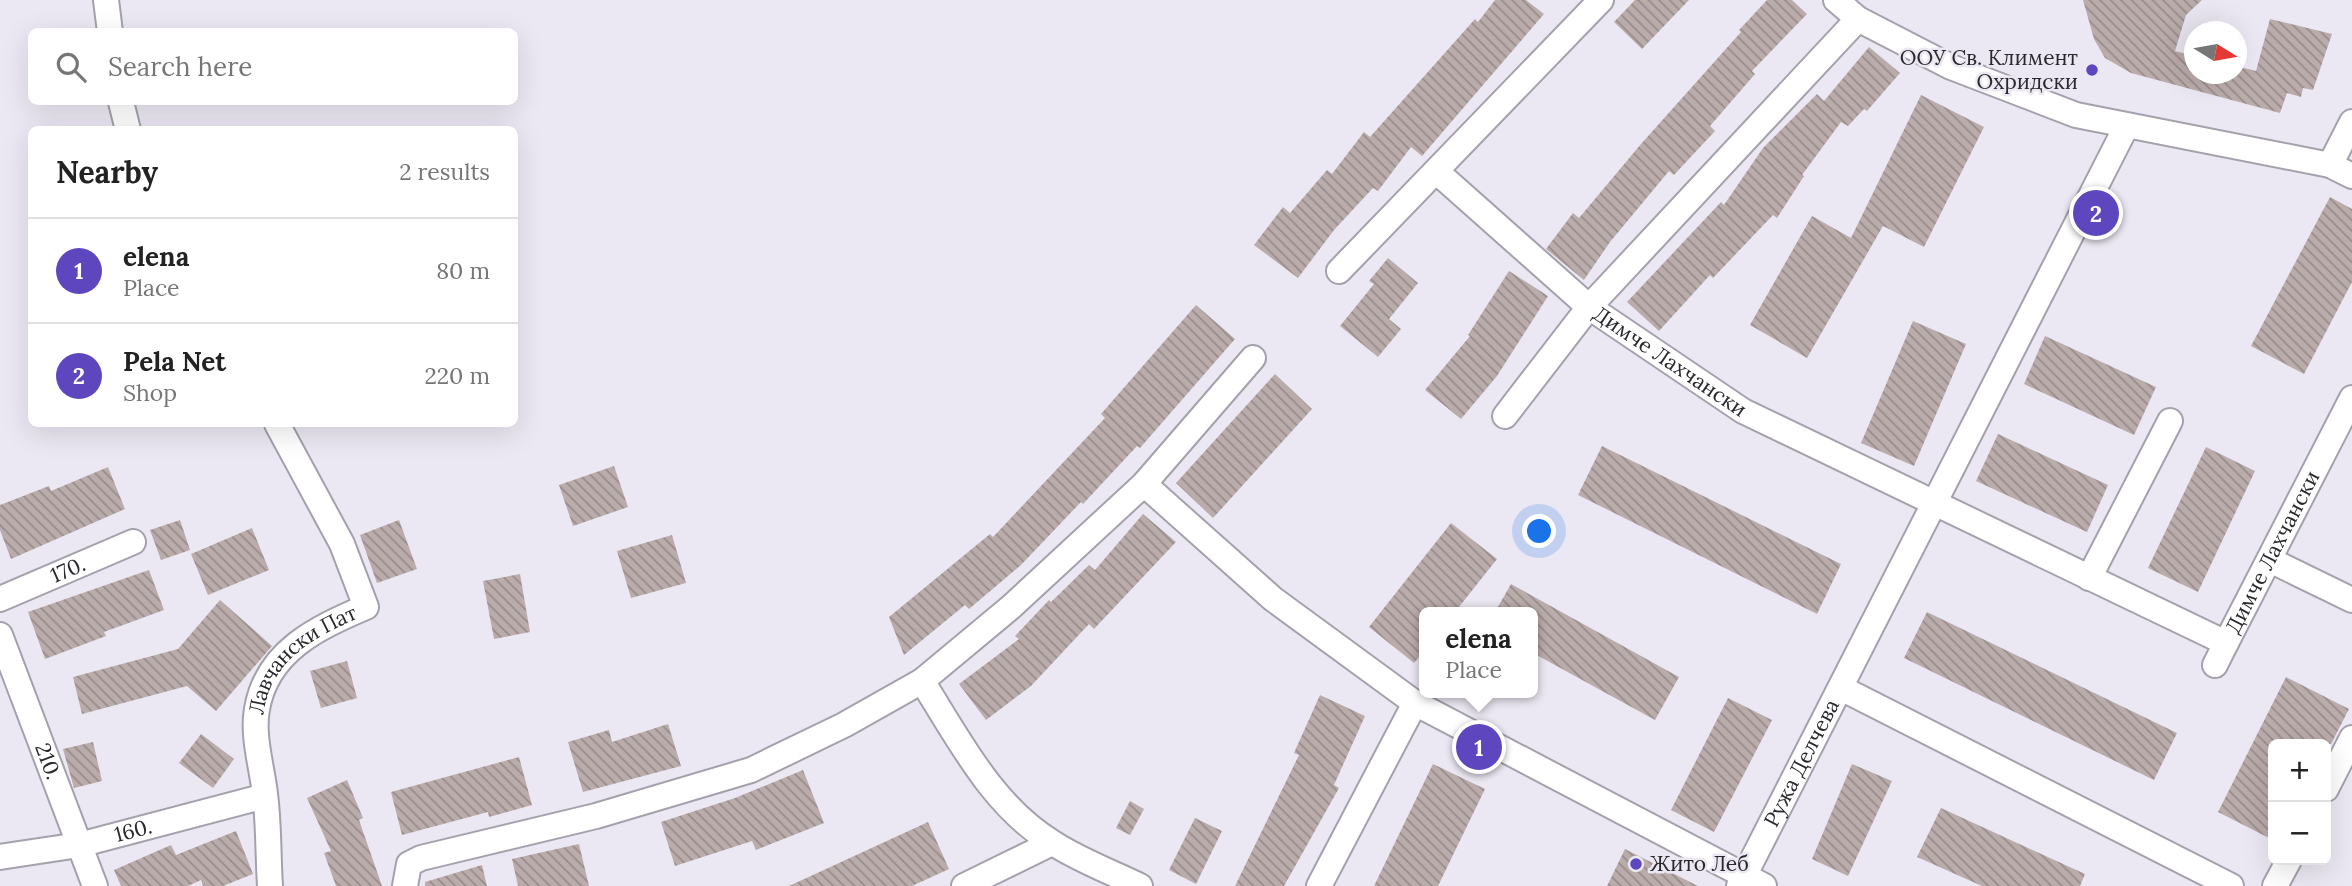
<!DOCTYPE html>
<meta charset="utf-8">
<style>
:root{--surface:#fff;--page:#f2f2f2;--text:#222;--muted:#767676;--line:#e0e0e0;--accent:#5e46be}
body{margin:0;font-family:Lora,serif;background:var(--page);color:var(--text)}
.controls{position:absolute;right:21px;bottom:21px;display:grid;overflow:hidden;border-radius:10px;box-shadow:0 7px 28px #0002}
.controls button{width:63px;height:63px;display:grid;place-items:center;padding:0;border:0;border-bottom:2px solid var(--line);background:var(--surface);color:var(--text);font:35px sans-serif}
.compass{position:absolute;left:2184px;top:21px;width:63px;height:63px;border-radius:50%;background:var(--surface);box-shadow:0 7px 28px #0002;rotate:101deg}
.you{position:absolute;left:1540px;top:532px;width:24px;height:24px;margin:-18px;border:5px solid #fff;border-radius:50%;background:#1a73e8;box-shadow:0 0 0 10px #1a73e833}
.badge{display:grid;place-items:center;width:46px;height:46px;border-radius:50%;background:var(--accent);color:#fff;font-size:23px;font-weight:700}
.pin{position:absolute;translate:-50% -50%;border:4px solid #fff;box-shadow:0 2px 7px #0006}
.popup{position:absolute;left:1419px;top:607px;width:119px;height:91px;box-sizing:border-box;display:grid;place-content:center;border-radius:10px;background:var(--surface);filter:drop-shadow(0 2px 5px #0005);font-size:23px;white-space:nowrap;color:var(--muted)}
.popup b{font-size:26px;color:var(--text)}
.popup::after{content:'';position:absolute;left:50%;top:100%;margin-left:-14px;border:14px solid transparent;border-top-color:var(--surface)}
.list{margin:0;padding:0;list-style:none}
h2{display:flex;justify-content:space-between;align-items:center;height:91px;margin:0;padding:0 28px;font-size:30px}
h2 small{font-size:23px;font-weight:400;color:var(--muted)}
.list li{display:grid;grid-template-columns:46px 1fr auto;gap:21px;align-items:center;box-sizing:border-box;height:105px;padding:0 28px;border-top:2px solid var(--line)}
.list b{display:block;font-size:26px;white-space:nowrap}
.list p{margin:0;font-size:23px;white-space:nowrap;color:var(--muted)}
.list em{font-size:23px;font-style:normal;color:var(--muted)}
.icon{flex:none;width:38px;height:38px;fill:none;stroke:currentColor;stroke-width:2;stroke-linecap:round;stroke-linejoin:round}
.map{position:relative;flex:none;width:2352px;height:886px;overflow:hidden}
.search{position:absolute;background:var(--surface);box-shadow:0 7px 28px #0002;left:28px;top:28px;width:490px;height:77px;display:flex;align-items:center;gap:18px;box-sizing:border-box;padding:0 24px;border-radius:10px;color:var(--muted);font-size:26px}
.panel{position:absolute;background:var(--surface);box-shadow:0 7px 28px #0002;left:28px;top:126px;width:490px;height:301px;border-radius:10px}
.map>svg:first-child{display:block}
.building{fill:url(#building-back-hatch)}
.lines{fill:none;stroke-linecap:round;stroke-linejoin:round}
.minor-casing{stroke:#a5a1ac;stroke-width:28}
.minor{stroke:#fff;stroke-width:24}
.poi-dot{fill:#5e46be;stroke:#ece8f3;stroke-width:2.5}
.labels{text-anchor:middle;stroke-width:5;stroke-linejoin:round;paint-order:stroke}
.poi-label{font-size:21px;fill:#2a282c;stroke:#ece8f3;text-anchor:end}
.street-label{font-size:21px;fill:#2a282c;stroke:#ece8f3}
</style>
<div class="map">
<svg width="2352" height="886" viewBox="0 0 2352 886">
<defs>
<pattern id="building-back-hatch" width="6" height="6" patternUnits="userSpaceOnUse" patternTransform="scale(1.75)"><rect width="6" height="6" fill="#baacab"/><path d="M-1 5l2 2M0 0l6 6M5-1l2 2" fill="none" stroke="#978c8b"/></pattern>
</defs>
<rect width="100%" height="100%" fill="#ece8f3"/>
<g class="building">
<polygon points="1495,0 1526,0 1544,14 1422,156 1411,147 1378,191 1373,188 1334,230 1298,278 1254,245 1283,207 1290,213 1327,170 1332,174 1364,132 1370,137 1475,19 1478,22"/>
<polygon points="1635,0 1689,0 1642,49 1614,22"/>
<polygon points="1767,0 1792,0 1807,14 1752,71 1755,74 1710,126 1715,131 1674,175 1669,171 1610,242 1584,280 1546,249 1573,213 1579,218 1641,144 1741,32 1739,30"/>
<polygon points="2083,0 2202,0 2186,15 2175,51 2194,56 2194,74 2236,74 2236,66 2256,71 2270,19 2332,34 2313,90 2303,88 2301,97 2287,93 2280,113 2131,73 2105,58 2094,39"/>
<polygon points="1869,47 1900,73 1867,111 1864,109 1848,126 1841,122 1802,175 1804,176 1777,218 1773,215 1713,278 1710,275 1659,331 1627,302 1721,202 1724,205 1763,148 1817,94 1824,101"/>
<polygon points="1921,95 1984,127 1924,247 1883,226 1807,358 1750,325 1812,216 1851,238"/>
<polygon points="2330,197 2352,209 2352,282 2304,374 2251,346"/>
<polygon points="1388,258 1418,283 1389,319 1401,329 1378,357 1340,326 1374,284 1369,281"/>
<polygon points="1509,271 1548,296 1497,376 1461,419 1425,390 1470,336 1468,335"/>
<polygon points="1196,305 1235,339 1140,448 1137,446 1083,504 1081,502 1021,565 969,609 965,605 904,655 889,617 990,534 993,537 1105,418 1101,414"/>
<polygon points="1913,321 1966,344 1914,466 1861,443"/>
<polygon points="2045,336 2156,387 2134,435 2024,384"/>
<polygon points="1275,374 1312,409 1213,518 1176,483"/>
<polygon points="1998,434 2108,485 2087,532 1976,481"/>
<polygon points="1602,446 1841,564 1817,614 1578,495"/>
<polygon points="2206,447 2255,471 2198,592 2148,568"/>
<polygon points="614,466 628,507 573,526 559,485"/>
<polygon points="108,467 125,509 11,559 0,530 0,505 49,486 51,491"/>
<polygon points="1143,514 1176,542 1094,629 1089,624 1031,686 986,720 959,684 1019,639 1015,636 1049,600 1051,602 1089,565 1095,570"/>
<polygon points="180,520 190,550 161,560 150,530"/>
<polygon points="399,520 417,569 377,583 360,535"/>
<polygon points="1451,523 1497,559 1455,612 1425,612 1425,650 1414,663 1369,627"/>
<polygon points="252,528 269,570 208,595 191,554"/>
<polygon points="672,535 686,583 631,598 617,551"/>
<polygon points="149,570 164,610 104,632 106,636 45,659 28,612"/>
<polygon points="520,574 530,632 494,639 483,581"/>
<polygon points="1511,584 1679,677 1655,720 1533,653 1533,612 1495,612"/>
<polygon points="220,600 272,646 216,711 187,686 82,714 73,677 178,649"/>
<polygon points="1927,612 2177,733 2154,780 1904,658"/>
<polygon points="347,661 357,698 321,708 310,671"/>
<polygon points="2286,677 2349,709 2331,744 2273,744 2273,840 2218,812"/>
<polygon points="1320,695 1365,716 1334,785 1339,788 1284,886 1235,886 1299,755 1294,753"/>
<polygon points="1728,698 1772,720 1714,832 1671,810"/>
<polygon points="668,724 681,766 583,792 568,742 609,730 612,742"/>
<polygon points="201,734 234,759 213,788 179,763"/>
<polygon points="93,742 102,781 74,788 63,749"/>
<polygon points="519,757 532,805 489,817 488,812 402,835 391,792"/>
<polygon points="1433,764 1485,789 1438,886 1374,886"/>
<polygon points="1852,764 1892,781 1848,876 1812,859"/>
<polygon points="803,770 824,823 756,850 752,841 675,866 661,822 735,798"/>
<polygon points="347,780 363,818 359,820 382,886 336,886 324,853 331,851 307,798"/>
<polygon points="1130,801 1144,809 1130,835 1116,828"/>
<polygon points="1941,808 2085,874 2080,886 1982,886 1917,857"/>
<polygon points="1195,818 1222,831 1196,884 1169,870"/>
<polygon points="928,822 949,869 912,886 789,886"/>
<polygon points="236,831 253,874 223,886 203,886 201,880 188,886 121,886 114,870 171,845 176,855"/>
<polygon points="579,844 589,886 518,886 512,859"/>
<polygon points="1625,849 1698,886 1607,886"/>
<polygon points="482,865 487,886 425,886 425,882"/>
</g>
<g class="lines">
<defs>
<g id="minor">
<polyline points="106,0 110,32"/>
<polyline points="1836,0 1858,19 1951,67 2076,115 2330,165 2352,176"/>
<polyline points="121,102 128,130"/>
<polyline points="2330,165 2352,122"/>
<path id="s1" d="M1437 172 1589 307 1743 411 2226 643 2352 398"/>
<polyline points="1339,271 1601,0"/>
<polyline points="1505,416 1589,307 1858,19"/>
<polyline points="1144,484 1273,599 1415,703 1764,886"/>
<polyline points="2270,560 2352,600"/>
<polyline points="2089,578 2170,421"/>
<path id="s2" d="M0 599 133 542"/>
<path id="s3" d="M0 635 95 886"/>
<polyline points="2215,665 2226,643"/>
<path d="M922 681C959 739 992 806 1053 843 1079 860 1111 872 1140 886"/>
<polyline points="1841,688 2231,886"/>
<polyline points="2326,789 2352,738"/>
<path id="s4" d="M0 857 79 845 265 796"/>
<path id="s5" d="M270 886C268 856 269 825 265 794 262 767 252 736 257 709 267 651 317 628 366 607L342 544 277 424"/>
<polyline points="405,886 409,864 421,858 596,816 751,770 844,725 922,681 1011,607 1144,484 1253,358"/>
<polyline points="964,886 1052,843"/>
<polyline points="1319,886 1415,703"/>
<path id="s6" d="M1739 886 2126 127"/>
<polyline points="2275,886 2289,860"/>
</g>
</defs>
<use href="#minor" class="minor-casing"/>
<use href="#minor" class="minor"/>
</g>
<g class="poi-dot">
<circle cx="2092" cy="70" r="7"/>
<circle cx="1636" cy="864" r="7"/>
</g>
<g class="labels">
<g class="poi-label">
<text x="2078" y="65">ООУ Св. Климент<tspan x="2078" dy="24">Охридски</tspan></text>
<text x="1650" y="871" text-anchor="start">Жито Леб</text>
</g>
<g class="street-label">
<text dy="7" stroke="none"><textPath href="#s1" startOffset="301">Димче Лахчански</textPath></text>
<text dy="7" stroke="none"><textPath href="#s1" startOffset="1027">Димче Лахчански</textPath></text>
<text dy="7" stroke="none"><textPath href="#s2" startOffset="74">170.</textPath></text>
<text dy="7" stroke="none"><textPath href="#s5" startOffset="248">Лавчански Пат</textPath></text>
<text dy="7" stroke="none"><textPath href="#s3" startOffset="135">210.</textPath></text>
<text dy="7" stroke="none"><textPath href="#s6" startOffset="138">Ружа Делчева</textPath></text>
<text dy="7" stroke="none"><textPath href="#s4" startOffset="136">160.</textPath></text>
</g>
</g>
</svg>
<div class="controls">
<button>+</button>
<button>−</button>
</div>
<svg class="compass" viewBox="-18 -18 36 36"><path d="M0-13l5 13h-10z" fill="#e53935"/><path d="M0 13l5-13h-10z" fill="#767676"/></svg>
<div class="you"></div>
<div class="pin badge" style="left:1479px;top:747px">1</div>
<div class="popup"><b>elena</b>Place</div>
<div class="pin badge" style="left:2096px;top:213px">2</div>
<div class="search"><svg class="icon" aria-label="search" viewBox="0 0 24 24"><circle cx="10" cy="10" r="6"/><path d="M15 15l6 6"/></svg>Search here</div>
<section class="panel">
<h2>Nearby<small>2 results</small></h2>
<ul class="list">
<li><span class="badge">1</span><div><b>elena</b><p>Place</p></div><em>80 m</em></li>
<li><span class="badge">2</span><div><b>Pela Net</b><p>Shop</p></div><em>220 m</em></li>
</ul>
</section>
</div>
